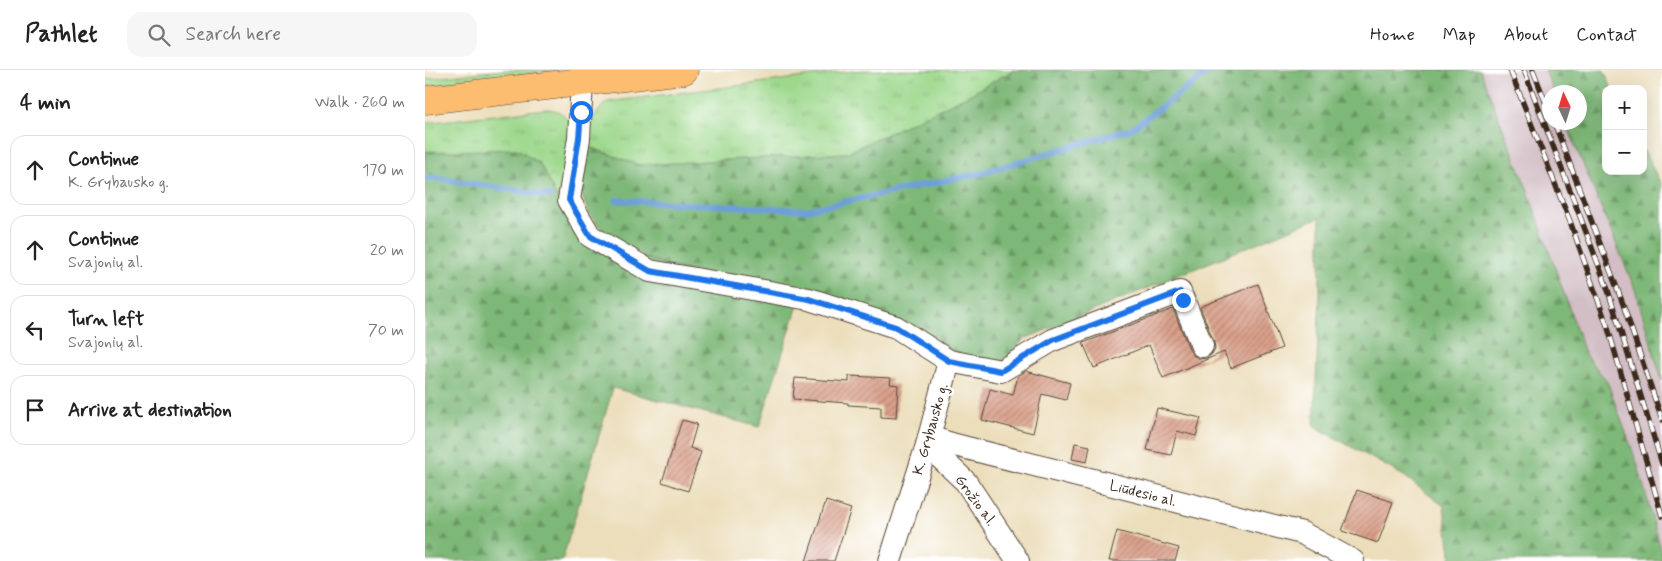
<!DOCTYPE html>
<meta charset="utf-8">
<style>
:root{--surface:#fff;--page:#f6f6f6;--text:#222;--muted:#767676;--line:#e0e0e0}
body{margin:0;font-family:Mynerve,sans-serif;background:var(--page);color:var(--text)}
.controls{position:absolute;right:15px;top:15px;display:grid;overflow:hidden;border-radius:10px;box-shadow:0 5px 20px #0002}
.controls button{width:45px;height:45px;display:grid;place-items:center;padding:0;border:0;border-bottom:1px solid var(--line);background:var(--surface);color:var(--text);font:25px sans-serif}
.compass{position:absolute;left:1117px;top:15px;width:45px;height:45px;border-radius:50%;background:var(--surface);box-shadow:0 5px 20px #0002;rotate:356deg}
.stop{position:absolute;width:15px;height:15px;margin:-11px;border:4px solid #1a73e8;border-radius:50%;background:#fff}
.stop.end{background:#1a73e8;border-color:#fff;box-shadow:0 1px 5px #0008}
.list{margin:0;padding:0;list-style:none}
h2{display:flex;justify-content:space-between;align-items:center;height:65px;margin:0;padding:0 20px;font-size:21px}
h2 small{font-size:16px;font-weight:400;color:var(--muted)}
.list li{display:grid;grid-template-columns:32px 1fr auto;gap:15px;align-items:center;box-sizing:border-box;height:70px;margin:0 10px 10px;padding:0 10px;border:1px solid var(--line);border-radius:15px}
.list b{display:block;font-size:19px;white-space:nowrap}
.list p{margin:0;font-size:16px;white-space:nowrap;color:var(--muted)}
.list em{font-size:16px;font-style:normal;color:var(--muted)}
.icon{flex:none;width:28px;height:28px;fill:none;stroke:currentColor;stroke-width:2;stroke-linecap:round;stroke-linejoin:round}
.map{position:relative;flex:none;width:1237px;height:491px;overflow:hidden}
header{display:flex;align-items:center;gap:30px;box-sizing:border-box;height:70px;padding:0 25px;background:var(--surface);border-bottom:1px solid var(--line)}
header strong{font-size:24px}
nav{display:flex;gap:28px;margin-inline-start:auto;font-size:18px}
.search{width:350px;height:45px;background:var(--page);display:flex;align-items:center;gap:12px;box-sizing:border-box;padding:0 18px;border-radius:15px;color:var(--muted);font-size:19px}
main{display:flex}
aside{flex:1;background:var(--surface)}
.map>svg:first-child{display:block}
.railway{fill:#d2bec4}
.grass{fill:url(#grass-tufts);stroke:#6c8155}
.forest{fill:url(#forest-firs);stroke:#5c714b}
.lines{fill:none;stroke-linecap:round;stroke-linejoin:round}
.stream{stroke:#6d9fd8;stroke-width:6}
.building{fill:url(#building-hatch)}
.minor-casing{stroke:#564536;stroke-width:24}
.primary-casing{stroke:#564536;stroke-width:29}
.minor{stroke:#fff;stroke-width:22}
.primary{stroke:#fcbd6f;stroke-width:28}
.rail-casing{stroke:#3b2a1e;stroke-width:5.5}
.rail{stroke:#fff;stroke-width:4;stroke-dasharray:11;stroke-linecap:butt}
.route{stroke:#1a73e8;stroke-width:6}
.labels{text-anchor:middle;stroke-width:5;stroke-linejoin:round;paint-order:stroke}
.street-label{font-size:15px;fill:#3b2a1e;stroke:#fff}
</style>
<header>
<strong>Pathlet</strong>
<div class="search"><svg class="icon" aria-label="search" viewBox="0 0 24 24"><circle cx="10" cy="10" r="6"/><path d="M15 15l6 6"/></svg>Search here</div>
<nav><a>Home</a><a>Map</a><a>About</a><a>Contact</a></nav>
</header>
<main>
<aside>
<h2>4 min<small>Walk · 260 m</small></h2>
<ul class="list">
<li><svg class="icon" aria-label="ahead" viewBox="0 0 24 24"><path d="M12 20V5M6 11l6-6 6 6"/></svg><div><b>Continue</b><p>K. Grybausko g.</p></div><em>170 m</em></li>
<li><svg class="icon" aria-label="ahead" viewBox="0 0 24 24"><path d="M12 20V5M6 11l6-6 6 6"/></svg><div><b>Continue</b><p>Svajonių al.</p></div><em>20 m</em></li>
<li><svg class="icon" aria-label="left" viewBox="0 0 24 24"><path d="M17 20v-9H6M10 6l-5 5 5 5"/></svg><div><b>Turn left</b><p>Svajonių al.</p></div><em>70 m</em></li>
<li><svg class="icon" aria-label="arrive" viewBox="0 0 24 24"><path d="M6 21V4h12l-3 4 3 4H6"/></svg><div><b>Arrive at destination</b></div></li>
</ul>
</aside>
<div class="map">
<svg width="1237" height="491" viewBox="0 0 1237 491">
<defs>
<pattern id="grass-tufts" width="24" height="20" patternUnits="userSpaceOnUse" patternTransform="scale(1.25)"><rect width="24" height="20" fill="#9dd88c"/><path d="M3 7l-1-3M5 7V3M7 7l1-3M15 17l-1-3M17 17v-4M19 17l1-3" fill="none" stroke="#88ba78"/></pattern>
<pattern id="forest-firs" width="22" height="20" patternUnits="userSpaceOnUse" patternTransform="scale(1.25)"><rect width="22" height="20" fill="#7eb878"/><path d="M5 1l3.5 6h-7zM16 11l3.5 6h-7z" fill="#689662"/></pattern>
<pattern id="building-hatch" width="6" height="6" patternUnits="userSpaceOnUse" patternTransform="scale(1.25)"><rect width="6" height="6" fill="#daa08b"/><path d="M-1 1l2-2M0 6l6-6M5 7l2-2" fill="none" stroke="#b28371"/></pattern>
</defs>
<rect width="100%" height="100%" fill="#fff"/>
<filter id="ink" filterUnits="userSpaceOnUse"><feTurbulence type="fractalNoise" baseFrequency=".02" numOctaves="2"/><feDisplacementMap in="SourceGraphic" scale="10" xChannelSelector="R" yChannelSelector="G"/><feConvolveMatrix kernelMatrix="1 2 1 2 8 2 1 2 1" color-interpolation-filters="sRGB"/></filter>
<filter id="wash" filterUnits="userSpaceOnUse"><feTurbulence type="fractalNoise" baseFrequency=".0096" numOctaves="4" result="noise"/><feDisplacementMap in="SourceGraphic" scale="20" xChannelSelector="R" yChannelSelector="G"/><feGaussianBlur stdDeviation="1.12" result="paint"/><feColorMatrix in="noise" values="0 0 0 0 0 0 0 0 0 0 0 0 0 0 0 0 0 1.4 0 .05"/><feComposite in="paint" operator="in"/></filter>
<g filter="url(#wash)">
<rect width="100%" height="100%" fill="#ecdebb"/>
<polygon class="railway" points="1055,0 1120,0 1129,22 1124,22 1124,52 1141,53 1210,219 1237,311 1237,483 1213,396 1182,311 1161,286 1103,121"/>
<g class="grass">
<polygon points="77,0 135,0 0,16 0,9"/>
<path d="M436 0H589L542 26 422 83 214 95 161 76C159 61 171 41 182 32Z"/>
<path d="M120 39C135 39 140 45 148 57L134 132 115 94 92 79 0 82V53Z"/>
</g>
<g class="forest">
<polygon points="589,0 1055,0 1103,121 1161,286 1182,311 1213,396 1237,483 1237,491 1026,491 1019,436 979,406 889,356 895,223 895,147 599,269 575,296 526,281 507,265 385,225 231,193 179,162 163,143 155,118 161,76 214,95 422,83 542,26"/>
<polygon points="1120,0 1179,0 1187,19 1181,19 1181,101 1218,101 1218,79 1237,116 1237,311 1210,219 1141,53 1154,52 1154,22 1129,22"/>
<polygon points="92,79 115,94 134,132 161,170 373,235 334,357 188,318 137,491 0,491 0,82"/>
</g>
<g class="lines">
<g class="stream">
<polyline points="0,108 12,108 125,126"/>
<polyline points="191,130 381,140 556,103 706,59 787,0"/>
</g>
</g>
<g id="blocks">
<g class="building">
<polygon points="833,214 857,278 806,298 799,282 738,308 724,275 669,298 658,273 748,239 765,281 769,286 775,289 782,288 787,284 790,278 789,272 775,237"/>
<polygon points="601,301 645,313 641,330 617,324 608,363 557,350 565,319 588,325 593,306"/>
<polygon points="424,306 466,308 465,314 473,315 471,348 456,347 456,337 423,335 423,333 368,329 370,308 424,312"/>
<polygon points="732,338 776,348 771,366 752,361 746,385 722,380"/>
<polygon points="257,350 272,354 265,378 276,382 263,421 237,412"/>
<polygon points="650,373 665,376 662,392 647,389"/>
<polygon points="932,420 968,432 953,473 917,461"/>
<polygon points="401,431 426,439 409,491 381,491"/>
<polygon points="692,461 754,478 750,491 684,491"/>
</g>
</g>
</g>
<g filter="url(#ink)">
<use href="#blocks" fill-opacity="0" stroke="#564536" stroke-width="1"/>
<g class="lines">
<defs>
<g id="minor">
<polyline points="157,12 154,68 144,130 165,166 225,201 384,229 471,257 524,291 502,375 465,491"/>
<polyline points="524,291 576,301 628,270 755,222 777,276"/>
<polyline points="504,367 530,375 877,463 928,491"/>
<polyline points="502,375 541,412 593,491"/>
</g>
<polyline id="primary" points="0,30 259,0"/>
</defs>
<use href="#minor" class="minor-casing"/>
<use href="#primary" class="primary-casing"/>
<use href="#minor" class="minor"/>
<use href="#primary" class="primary"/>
<defs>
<g id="rail">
<polyline points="1085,0 1146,154 1183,258 1237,446"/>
<polyline points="1099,0 1182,217 1237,394"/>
<polyline points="1108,0 1124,41"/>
<polyline points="1129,52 1198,234 1237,350"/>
</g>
</defs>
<use href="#rail" class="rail-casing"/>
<use href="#rail" class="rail"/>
</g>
</g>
<g class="lines" filter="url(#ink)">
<polyline class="route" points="156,42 154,68 144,130 165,166 225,201 384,229 471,257 524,291 576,301 628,270 755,222 758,230"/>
</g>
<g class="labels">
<g class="street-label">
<text transform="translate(505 359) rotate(-74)" y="5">K. Grybausko g.</text>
<text transform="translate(718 423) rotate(14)" y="5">Liūdesio al.</text>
<text transform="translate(551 430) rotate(54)" y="5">Grožio al.</text>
</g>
</g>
</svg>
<div class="controls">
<button>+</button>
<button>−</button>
</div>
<svg class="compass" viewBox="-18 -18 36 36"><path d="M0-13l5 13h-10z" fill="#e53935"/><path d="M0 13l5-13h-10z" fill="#767676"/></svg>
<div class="stop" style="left:156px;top:42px"></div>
<div class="stop end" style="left:758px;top:230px"></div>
</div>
</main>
